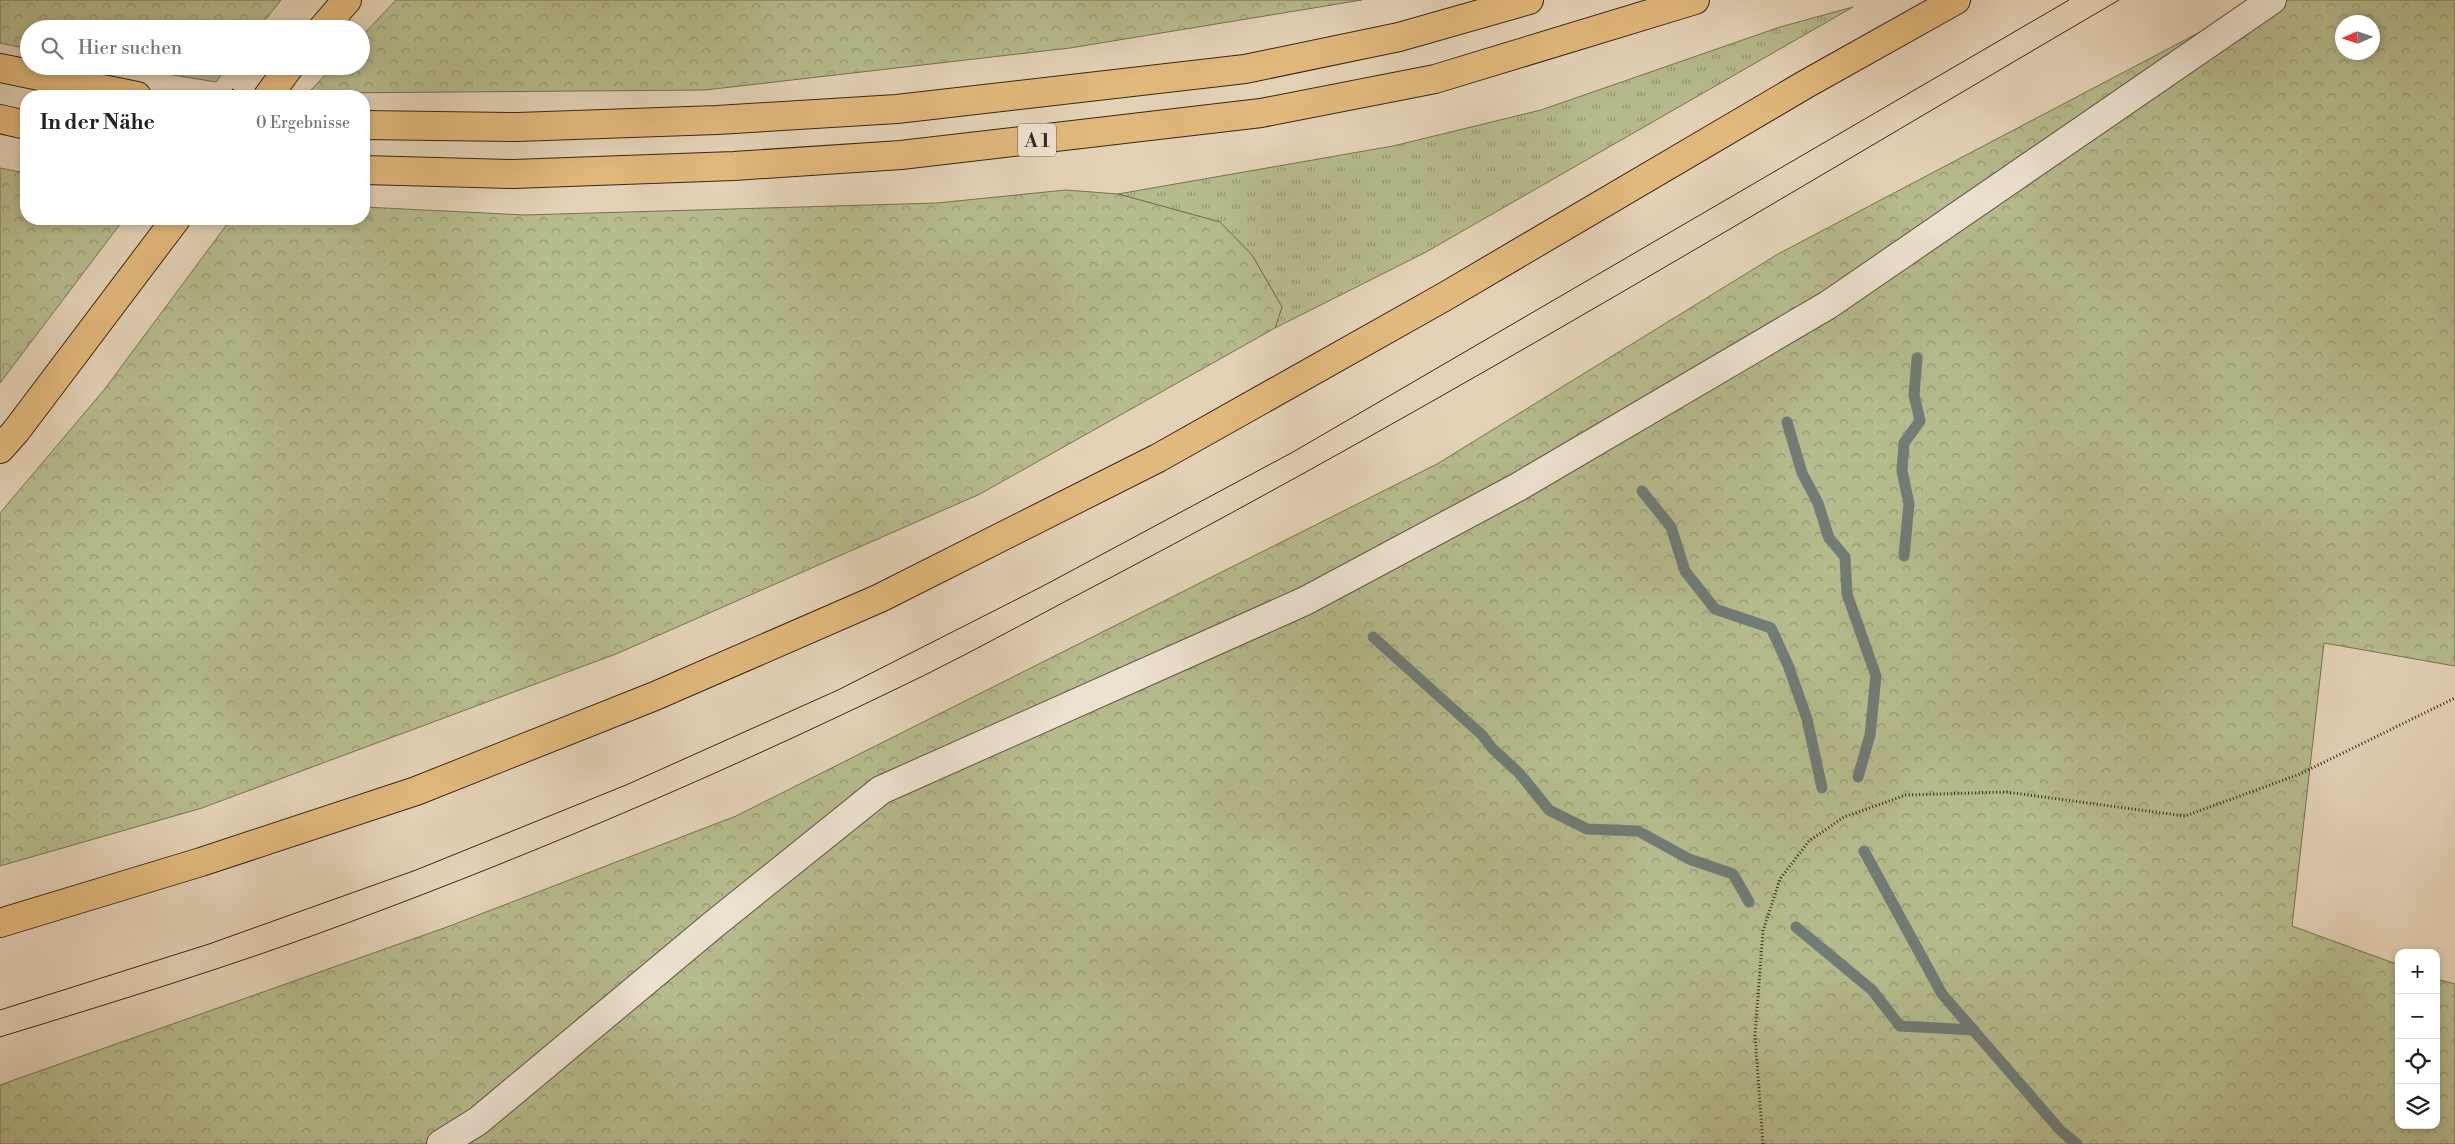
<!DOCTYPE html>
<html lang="de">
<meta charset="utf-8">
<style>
:root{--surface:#fff;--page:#f2f2f2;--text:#222;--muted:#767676;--line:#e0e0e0}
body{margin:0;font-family:"Libre Bodoni",serif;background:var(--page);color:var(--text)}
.controls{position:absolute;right:15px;bottom:15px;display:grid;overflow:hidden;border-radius:10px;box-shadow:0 2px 8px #0003}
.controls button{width:45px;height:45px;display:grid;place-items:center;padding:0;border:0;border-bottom:1px solid var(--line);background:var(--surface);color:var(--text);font:25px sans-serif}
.compass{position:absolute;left:2335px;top:15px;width:45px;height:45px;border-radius:50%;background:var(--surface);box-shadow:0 2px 8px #0003;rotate:267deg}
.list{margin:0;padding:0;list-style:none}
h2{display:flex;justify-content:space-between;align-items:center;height:65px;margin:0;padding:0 20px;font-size:21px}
h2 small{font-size:16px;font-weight:400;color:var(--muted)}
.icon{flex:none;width:28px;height:28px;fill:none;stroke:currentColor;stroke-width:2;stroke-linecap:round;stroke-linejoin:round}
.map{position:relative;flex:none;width:2455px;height:1144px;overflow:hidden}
.search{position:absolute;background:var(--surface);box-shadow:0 2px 8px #0003;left:20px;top:20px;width:350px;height:55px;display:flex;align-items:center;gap:12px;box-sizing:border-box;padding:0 18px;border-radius:28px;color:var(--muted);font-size:19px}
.panel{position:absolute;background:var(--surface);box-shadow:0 2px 8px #0003;left:20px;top:90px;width:350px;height:135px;border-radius:20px}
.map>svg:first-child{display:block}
.grass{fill:url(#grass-tufts);stroke:#787054}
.forest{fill:url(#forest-crowns);stroke:#787054;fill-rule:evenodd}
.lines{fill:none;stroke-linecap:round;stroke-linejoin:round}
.stream{stroke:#707c75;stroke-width:11}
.minor-casing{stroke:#645041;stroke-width:30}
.highway-casing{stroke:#39241a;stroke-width:30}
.path{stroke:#39241a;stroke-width:3;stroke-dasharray:1 2.5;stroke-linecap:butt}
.minor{stroke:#ede2d0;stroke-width:28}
.highway{stroke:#e2b97c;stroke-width:28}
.tram{stroke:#39241a;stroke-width:1}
.labels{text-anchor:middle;stroke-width:4.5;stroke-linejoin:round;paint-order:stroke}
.shield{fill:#ede2d0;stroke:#6f5d51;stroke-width:1}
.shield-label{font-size:19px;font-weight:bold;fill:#39241a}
</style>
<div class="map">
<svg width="2455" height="1144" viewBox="0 0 2455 1144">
<defs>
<pattern id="grass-tufts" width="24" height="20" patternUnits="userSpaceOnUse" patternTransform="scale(1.25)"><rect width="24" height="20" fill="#b6bb8d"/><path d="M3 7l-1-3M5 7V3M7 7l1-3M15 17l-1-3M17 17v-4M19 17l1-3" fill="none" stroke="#959872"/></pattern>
<pattern id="forest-crowns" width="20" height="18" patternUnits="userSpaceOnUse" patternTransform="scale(1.25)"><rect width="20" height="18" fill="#b6bb8d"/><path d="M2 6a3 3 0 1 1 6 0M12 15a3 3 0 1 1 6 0" fill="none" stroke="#959872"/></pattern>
</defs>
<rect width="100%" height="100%" fill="#e4d2b7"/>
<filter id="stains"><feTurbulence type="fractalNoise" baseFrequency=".004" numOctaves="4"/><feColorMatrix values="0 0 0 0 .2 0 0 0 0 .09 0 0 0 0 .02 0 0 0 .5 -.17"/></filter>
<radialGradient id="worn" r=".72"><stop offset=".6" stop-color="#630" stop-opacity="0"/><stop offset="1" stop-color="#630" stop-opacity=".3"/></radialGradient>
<polygon class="grass" points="1853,7 1426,252 1275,328 1282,307 1252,255 1220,222 1118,194 1393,146 1541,110 1780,27"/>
<g class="forest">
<polygon points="0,0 281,0 258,29 29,29 29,49 0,43"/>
<polygon points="396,0 1362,0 1070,48 705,90 332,93 310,91 334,66 361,66 361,37"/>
<path d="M2261 0H2455V666L2324 643 2292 926 2399 965V1125H2436V979L2455 984V1144H0V1085L447 927 736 816 1437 464 1778 254ZM2342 22H2372V52H2342Z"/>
<polygon points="118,66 228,66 216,82"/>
<polygon points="0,168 26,173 26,219 124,219 0,383"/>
<polygon points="1066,190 1118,194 1220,222 1252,255 1282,307 1275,328 980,494 616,654 202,808 0,866 0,513 104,390 231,219 364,219 364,207 525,215 937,203"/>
</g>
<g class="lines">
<g class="stream">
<polyline points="1787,422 1802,473 1818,503 1829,538 1845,557 1847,594 1876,676 1870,735 1858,777"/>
<polyline points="1642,491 1671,527 1685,571 1715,609 1771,628 1788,665 1807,719 1822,788"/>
<polyline points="1904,556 1909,504 1902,471 1904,443 1920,421 1914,395 1917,358"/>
<polyline points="1373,637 1482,735 1492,748 1520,774 1549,810 1587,829 1638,831 1689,859 1733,874 1749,902"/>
<polyline points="1864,851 1942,994 2061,1131 2077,1144"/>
<polyline points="1796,927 1872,990 1900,1026 1974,1030"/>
</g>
<defs>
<polyline id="minor" points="441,1144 478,1121 713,925 881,790 1305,601 1518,487 1828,305 2272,0"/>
<g id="highway">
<polyline points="322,29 347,0"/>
<polyline points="0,68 137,96"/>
<polyline points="268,96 290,66"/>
<polyline points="0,119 26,125"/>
<polyline points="364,125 517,127 717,120 897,109 1245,69 1399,37 1529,0"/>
<polyline points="364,170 513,174 734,166 901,155 1261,113 1435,79 1695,0"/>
<polyline points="0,449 16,431 176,219"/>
<polyline points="0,923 201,862 416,791 655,696 880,598 1158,458 1444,297 1806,84 1956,0"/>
</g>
</defs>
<use href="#minor" class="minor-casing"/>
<use href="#highway" class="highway-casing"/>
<g class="path">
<polyline points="280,29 288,20"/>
<polyline points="229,96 234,89"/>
<polyline points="1763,1144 1755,1035 1763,931 1780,879 1809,841 1844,817 1906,795 2006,792 2185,816 2300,774 2455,698"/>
</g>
<use href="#minor" class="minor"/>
<use href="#highway" class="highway"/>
<g class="tram">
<polyline points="0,1010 209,944 416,870 626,785 838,690 1043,586 1293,452 2069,0"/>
<path d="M0 1037C118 1001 235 965 350 922 547 849 741 765 929 673 989 643 1048 610 1108 579 1452 398 1784 196 2119 0"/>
</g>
</g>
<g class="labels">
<rect class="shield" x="1018" y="123.5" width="38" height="33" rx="4"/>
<g class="shield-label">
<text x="1037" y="147">A 1</text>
</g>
</g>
<rect width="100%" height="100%" filter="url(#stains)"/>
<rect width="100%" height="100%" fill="url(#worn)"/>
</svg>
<div class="controls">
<button>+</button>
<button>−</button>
<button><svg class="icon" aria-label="locate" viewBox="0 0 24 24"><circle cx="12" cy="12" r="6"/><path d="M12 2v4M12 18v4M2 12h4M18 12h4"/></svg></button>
<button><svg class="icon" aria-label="layers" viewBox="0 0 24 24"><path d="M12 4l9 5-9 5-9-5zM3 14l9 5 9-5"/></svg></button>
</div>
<svg class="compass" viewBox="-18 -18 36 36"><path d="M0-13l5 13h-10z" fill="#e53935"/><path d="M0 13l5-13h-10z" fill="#767676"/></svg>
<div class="search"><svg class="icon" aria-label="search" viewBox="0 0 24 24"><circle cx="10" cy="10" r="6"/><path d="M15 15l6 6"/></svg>Hier suchen</div>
<section class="panel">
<h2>In der Nähe<small>0 Ergebnisse</small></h2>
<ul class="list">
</ul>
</section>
</div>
